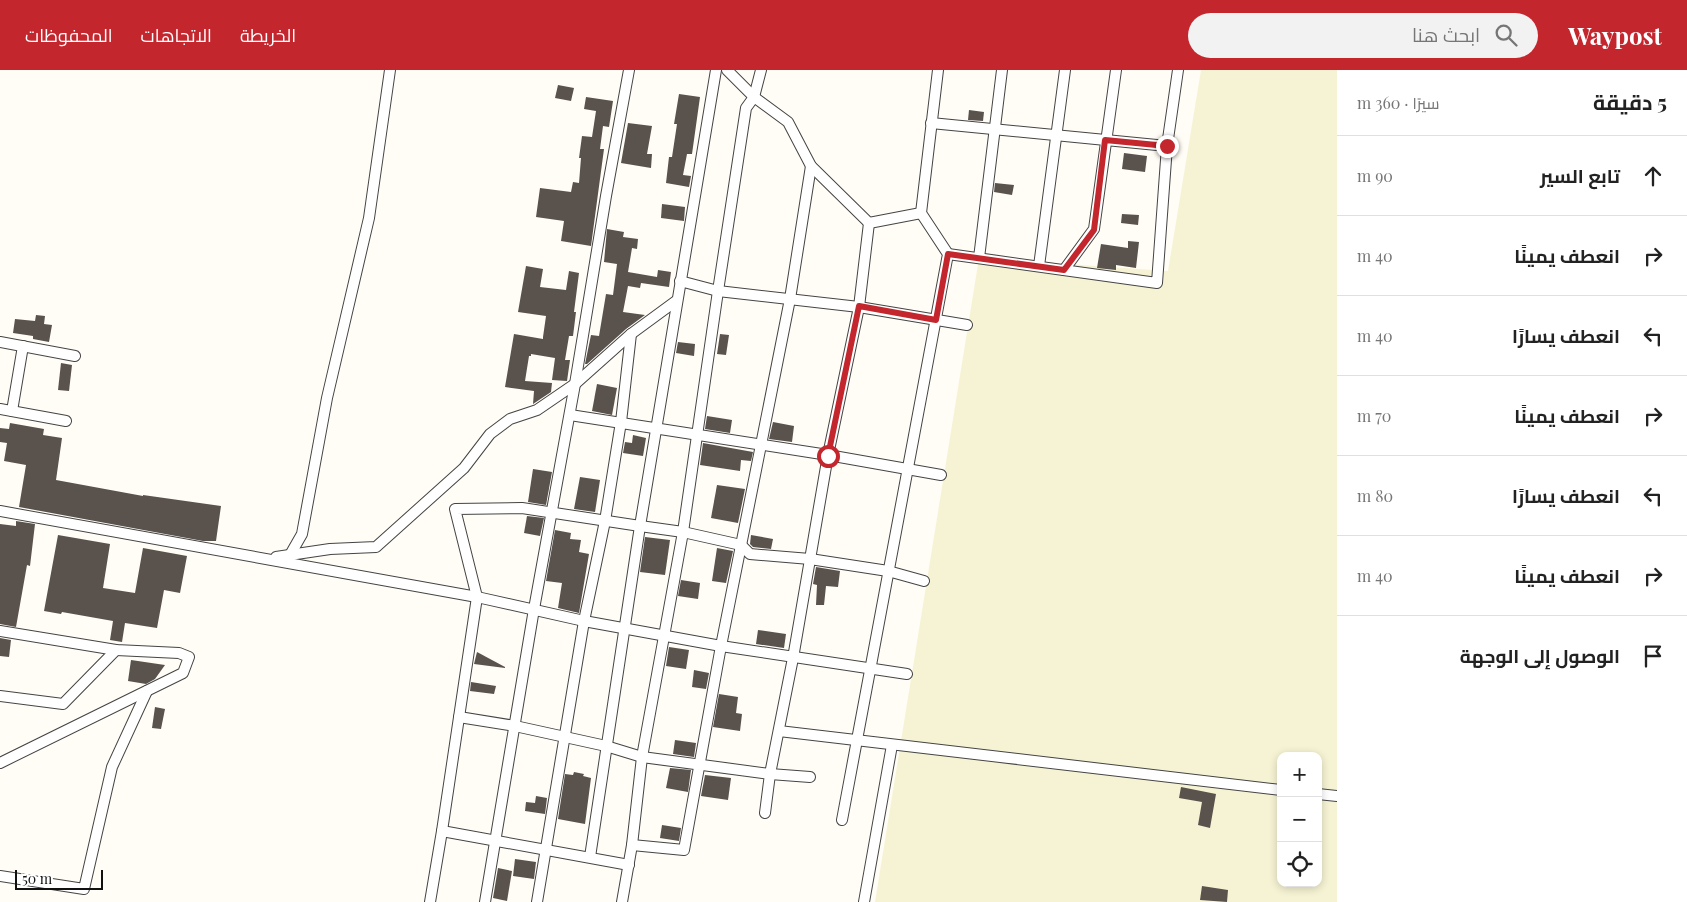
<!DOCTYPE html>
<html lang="ar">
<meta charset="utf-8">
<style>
:root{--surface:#fff;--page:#f2f2f2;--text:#222;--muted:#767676;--line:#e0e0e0;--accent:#c4262e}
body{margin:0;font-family:"Playfair Display",Cairo,serif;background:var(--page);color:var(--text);direction:rtl}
.controls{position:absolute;right:15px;bottom:15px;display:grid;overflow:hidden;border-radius:10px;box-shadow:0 2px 8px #0003}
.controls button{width:45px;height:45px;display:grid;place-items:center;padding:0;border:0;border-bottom:1px solid var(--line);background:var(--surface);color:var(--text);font:25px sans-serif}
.scale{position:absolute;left:15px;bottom:12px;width:88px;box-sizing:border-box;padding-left:5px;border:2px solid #111;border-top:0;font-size:14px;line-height:18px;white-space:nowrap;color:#111;-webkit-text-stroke:4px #fff;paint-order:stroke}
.stop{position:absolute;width:15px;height:15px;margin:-11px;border:4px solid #c4262e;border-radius:50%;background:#fff}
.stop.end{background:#c4262e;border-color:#fff;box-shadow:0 1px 5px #0008}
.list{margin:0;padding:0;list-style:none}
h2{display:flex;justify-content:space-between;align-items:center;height:65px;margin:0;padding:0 20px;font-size:21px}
h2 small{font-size:16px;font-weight:400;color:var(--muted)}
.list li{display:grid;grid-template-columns:32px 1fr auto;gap:15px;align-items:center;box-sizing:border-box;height:80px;padding:0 20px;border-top:1px solid var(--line)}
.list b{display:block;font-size:19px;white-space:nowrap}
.list em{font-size:16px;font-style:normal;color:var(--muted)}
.icon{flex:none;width:28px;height:28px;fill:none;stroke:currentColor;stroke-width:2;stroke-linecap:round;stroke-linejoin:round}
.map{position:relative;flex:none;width:1337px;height:832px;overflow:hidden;direction:ltr}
header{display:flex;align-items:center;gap:30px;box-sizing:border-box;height:70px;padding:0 25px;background:var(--accent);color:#fff}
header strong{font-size:24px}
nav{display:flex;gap:28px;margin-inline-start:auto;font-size:18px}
.search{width:350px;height:45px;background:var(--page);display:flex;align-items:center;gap:12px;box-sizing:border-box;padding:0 18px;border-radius:28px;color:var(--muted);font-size:19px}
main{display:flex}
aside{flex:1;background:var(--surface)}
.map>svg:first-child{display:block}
.farmland{fill:#f6f3d4;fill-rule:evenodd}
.building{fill:#5a524d}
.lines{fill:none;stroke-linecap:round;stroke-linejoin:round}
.street-casing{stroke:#444;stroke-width:12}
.street{stroke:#fff;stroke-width:10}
.route{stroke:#c4262e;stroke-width:6}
</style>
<header>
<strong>Waypost</strong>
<div class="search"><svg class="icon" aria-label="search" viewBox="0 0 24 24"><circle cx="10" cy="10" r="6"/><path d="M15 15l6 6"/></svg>ابحث هنا</div>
<nav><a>الخريطة</a><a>الاتجاهات</a><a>المحفوظات</a></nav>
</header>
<main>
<aside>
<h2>5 دقيقة<small>سيرًا · 360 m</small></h2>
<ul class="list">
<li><svg class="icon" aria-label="ahead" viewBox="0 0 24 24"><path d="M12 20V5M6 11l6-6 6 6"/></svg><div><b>تابع السير</b></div><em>90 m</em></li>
<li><svg class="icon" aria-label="right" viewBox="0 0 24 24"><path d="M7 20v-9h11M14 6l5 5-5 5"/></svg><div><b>انعطف يمينًا</b></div><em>40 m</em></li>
<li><svg class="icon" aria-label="left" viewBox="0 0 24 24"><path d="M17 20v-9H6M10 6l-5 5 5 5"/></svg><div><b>انعطف يسارًا</b></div><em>40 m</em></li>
<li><svg class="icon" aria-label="right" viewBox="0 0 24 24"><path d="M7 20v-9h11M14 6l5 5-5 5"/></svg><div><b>انعطف يمينًا</b></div><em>70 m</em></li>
<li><svg class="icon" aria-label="left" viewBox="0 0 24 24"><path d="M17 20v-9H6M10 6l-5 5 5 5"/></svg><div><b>انعطف يسارًا</b></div><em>80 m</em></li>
<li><svg class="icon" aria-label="right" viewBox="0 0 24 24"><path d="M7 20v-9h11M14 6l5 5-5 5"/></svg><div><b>انعطف يمينًا</b></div><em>40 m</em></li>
<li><svg class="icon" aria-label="arrive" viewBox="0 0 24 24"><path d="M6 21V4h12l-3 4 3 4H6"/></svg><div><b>الوصول إلى الوجهة</b></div></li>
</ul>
</aside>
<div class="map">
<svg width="1337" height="832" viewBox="0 0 1337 832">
<rect width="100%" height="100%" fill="#fffdf5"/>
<path class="farmland" d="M1201 0H1337V832H875L979 188 1168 201ZM1281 686H1318V813H1281Z"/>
<g class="building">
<polygon points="558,15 574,18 571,31 555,28"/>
<polygon points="679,24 700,27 692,84 687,84 683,105 691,106 689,117 666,113 669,87 672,87 677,54 674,54"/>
<polygon points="586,27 613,31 609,57 603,56 600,79 604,79 591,176 561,171 564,151 536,147 540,118 571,122 573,112 579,113 581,88 579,88 582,66 592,67 596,41 584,39"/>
<polygon points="969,40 984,42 983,51 968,50"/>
<polygon points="628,53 652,56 647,84 652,84 651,98 621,93"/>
<polygon points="1124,83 1147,86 1145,102 1122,99"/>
<polygon points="995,113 1014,115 1012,125 994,122"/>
<polygon points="662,134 685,137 684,151 661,148"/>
<polygon points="1122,144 1139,145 1138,155 1121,153"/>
<polygon points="607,159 624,162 623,167 638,169 637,179 632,178 628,202 657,207 658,200 671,202 669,217 641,213 640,218 628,216 623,242 645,245 626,259 587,294 585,294 591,265 599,266 606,224 613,225 617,194 604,192"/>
<polygon points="1128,171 1139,172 1136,198 1116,195 1116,200 1097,198 1101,174 1128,178"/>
<polygon points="526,196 543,199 540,217 566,220 569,201 579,203 574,242 576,242 573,266 569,266 565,290 570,290 567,311 552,310 555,288 531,284 531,286 529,286 525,311 552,313 551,322 533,334 534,321 505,317 514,264 543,269 543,267 546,246 518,242"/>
<polygon points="36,245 45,246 44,254 52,255 49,272 33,269 33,266 13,263 15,249 35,251"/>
<polygon points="720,264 729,265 726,285 717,284"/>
<polygon points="678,272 695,274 694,286 676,283"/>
<polygon points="61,293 72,295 69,321 58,320"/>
<polygon points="597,314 617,318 612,345 592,341"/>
<polygon points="707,346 732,350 730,363 705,359"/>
<polygon points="773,352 794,356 792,372 769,369"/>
<polygon points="10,353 44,359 43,365 62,368 56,410 143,426 143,425 221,436 216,471 203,471 19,437 26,395 4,391 7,373 0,372 0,358 9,359"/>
<polygon points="633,365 646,368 643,386 623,383 625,372 632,373"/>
<polygon points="703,373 753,382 751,391 741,390 740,401 700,395"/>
<polygon points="533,399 552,402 546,435 528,432"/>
<polygon points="580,407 600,410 595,442 574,439"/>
<polygon points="717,415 745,419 738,453 711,448"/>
<polygon points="527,446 544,448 540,466 524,463"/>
<polygon points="16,451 35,454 30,496 27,495 16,557 0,554 0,454 16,456"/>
<polygon points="555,460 571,463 570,469 581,470 579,482 589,484 579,543 558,538 562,513 546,511"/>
<polygon points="58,465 110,474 103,518 135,523 143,478 187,486 180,523 164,520 157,558 125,553 122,572 110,570 113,551 62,542 61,544 44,541"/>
<polygon points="751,465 773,469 771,479 753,477 750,474"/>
<polygon points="645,467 670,470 665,505 640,502"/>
<polygon points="717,478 733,481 726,513 712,511"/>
<polygon points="816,497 840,501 838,517 826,516 824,535 816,535 817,515 813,514"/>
<polygon points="681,510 700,513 698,529 678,526"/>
<polygon points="758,560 786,564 784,578 756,574"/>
<polygon points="0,568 11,570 9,587 0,586"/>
<polygon points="669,577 689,580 686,599 666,596"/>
<polygon points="477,582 505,597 505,598 474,594"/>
<polygon points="131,590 165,595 155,609 146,614 128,611"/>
<polygon points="694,600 709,603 706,619 692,617"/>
<polygon points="471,612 496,616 494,624 470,621"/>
<polygon points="719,624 738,627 736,643 742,644 740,661 713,657"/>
<polygon points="155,637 165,639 161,659 152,658"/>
<polygon points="675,670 696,673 694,687 673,684"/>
<polygon points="670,698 691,700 688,722 666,718"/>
<polygon points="574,702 584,704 583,706 591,708 585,754 558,749 565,704 573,705"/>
<polygon points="705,705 731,708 728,730 701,726"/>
<polygon points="1181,717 1216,724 1210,758 1198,755 1202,732 1179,728"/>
<polygon points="536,726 547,728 545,744 525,741 526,732 535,733"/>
<polygon points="662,755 681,758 679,771 660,768"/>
<polygon points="515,789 536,792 534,809 513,806"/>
<polygon points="498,798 512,801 507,831 493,828"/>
<polygon points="1202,816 1228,820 1227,832 1200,830"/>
</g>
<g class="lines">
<defs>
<g id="street">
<polyline points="727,0 754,27 788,52 811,96 869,153 921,143"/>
<polyline points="931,53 1167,76"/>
<polyline points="948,184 1157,213 1167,76 1178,0"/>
<polyline points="979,188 1002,0"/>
<polyline points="1039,196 1065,0"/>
<polyline points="1064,200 1094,159 1116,0"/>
<polyline points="680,211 718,221 859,237 967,255"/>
<polyline points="0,272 75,286"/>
<polyline points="0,339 66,351"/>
<polyline points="12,341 23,276"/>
<polyline points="570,345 828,385 941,405"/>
<polyline points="0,441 477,527 584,551 721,576 907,604"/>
<polyline points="290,485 302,464 327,328 369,148 390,0"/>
<polyline points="276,487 330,479 376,477 464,398 490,364 510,349 537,340 575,314 631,264 676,231"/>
<polyline points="0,561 116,580 179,583 189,587 183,603 0,693"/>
<polyline points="0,626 63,634 116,580"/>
<polyline points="459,647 515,656 606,676 642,687 770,704 810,707"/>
<polyline points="779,661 1281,720"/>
<polyline points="1318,724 1337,726"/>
<polyline points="765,743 770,704 793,588 828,385 859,237 869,153"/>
<polyline points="842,750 948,184 921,143 938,0"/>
<polyline points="442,761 629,795"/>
<polyline points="632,775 684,780 721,576 790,229 811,96"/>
<polyline points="590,787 640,456 716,0"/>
<polyline points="0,806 84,819 112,697 147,621"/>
<polyline points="430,832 442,761 477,527 455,439 522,438 640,456 683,462 741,475 750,484 810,489 888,501 924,511"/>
<polyline points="485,832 534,539 575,314 606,126 629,0"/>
<polyline points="537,832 584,551 605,451 621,352 631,264"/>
<polyline points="622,832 632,775 642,687 683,462 718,221 746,38 754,27 761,0"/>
<polyline points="864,832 892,675"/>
</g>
</defs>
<use href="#street" class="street-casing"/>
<use href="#street" class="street"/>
</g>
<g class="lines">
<polyline class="route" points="828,386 859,236 936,250 948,184 1064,200 1094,160 1105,70 1167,76"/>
</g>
</svg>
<div class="controls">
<button>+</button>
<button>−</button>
<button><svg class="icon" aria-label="locate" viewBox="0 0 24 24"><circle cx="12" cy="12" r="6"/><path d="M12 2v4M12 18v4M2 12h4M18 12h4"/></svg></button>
</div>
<div class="scale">50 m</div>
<div class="stop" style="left:828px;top:386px"></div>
<div class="stop end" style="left:1167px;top:76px"></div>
</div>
</main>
